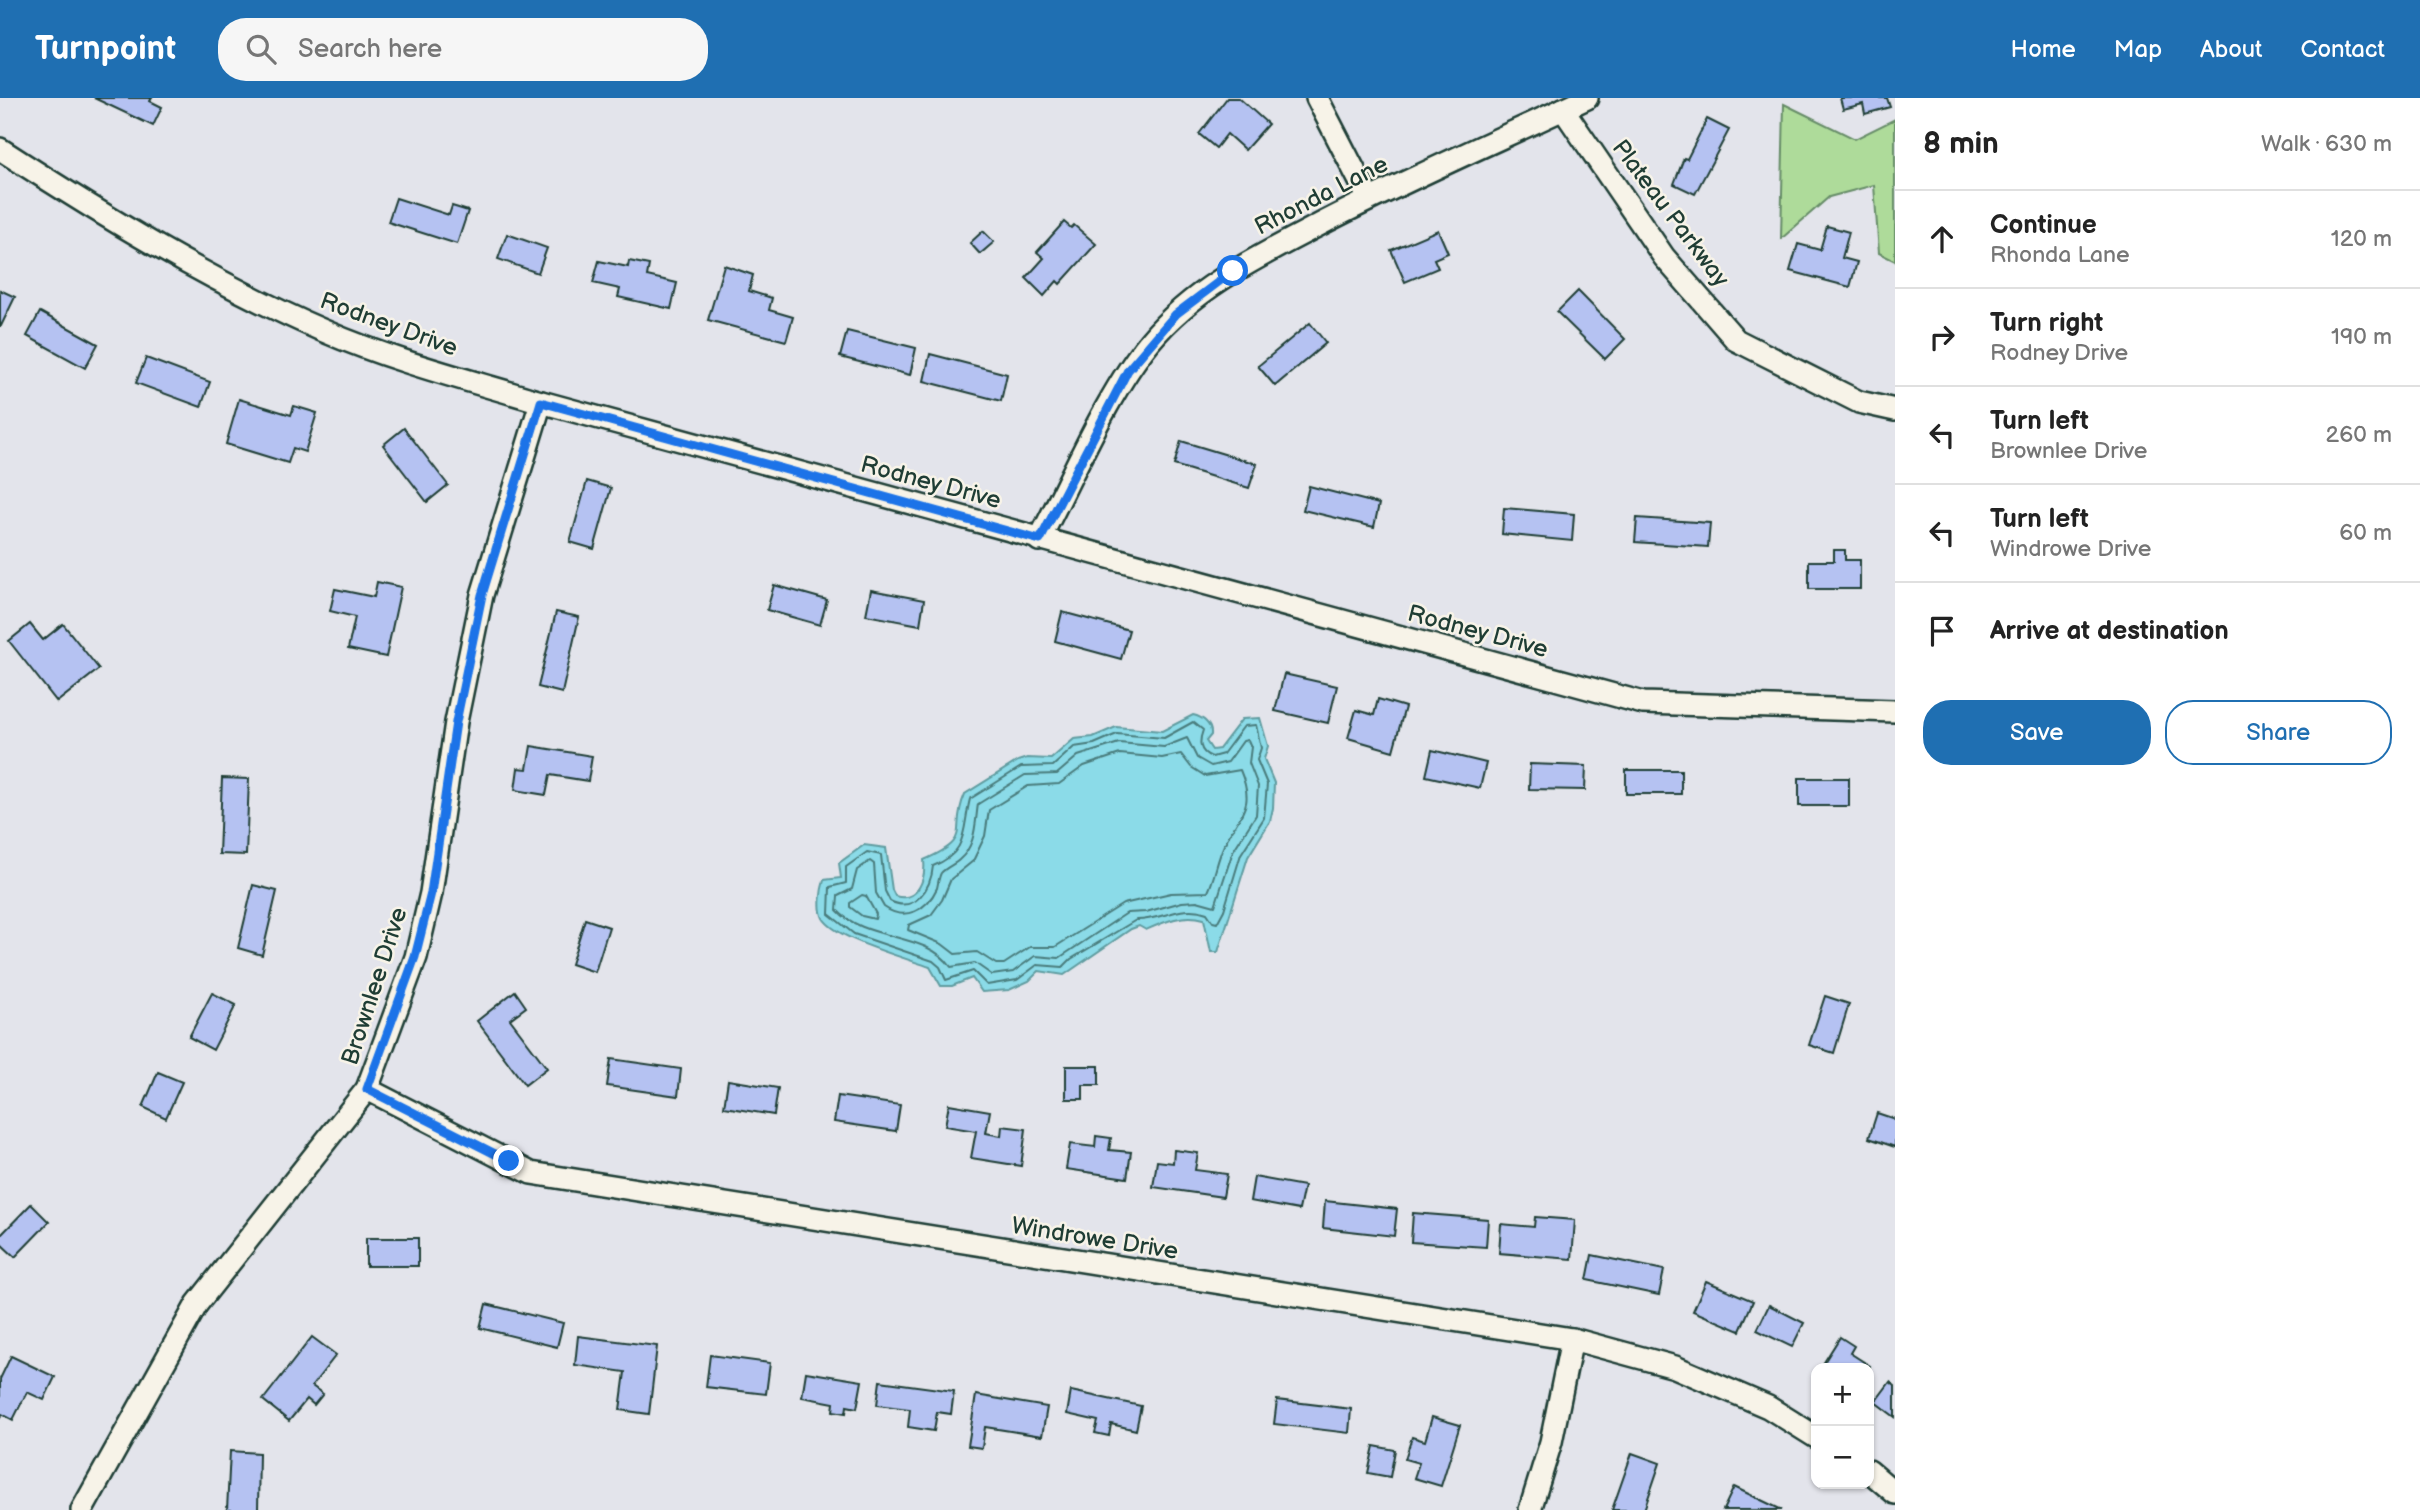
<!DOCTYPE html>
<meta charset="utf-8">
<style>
:root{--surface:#fff;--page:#f6f6f6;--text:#222;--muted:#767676;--line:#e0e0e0;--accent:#1f6fb2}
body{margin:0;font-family:"Balsamiq Sans",sans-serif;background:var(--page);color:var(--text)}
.controls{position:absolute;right:21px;bottom:21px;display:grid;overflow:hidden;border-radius:14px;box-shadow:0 2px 5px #0004}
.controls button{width:63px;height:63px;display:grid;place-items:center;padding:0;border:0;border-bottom:2px solid var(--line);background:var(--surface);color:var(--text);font:35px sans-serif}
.stop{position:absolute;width:21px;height:21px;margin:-16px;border:5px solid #1a73e8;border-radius:50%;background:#fff}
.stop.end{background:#1a73e8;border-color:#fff;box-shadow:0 2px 7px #0008}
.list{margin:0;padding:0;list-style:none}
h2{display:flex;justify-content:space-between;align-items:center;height:91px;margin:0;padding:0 28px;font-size:30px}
h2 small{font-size:23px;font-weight:400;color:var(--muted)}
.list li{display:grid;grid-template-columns:46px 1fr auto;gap:21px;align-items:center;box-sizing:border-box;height:98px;padding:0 28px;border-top:2px solid var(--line)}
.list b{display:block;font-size:26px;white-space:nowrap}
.list p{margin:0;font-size:23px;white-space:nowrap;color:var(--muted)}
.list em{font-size:23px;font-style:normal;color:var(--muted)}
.actions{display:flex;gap:14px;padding:21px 28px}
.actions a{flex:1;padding:16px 0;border:2px solid var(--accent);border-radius:28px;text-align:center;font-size:24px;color:var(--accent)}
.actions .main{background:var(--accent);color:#fff}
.icon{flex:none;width:38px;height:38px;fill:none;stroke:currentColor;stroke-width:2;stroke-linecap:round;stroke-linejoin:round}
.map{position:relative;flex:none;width:1895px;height:1412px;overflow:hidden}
header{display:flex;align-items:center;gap:42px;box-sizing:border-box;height:98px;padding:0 35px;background:var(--accent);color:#fff}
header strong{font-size:33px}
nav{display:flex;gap:38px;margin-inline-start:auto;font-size:24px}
.search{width:490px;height:63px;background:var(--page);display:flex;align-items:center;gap:18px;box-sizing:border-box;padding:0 24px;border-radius:28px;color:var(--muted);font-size:26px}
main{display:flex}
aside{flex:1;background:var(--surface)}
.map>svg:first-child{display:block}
.green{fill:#aedb9a;stroke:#668c67;stroke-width:2}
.water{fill:#8bdbe8;stroke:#609ca0;stroke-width:2}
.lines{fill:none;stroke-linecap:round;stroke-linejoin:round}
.shore{stroke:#4a7c7c;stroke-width:2}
.building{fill:#b5c2f2;stroke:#1f3d34;stroke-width:2}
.minor-casing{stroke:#1f3d34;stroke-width:26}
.minor{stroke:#f7f3e8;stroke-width:21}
.route{stroke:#1a73e8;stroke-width:9}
.labels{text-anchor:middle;stroke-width:5;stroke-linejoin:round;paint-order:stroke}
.street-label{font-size:24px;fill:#1f3d34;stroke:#f7f3e8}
</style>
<header>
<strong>Turnpoint</strong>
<div class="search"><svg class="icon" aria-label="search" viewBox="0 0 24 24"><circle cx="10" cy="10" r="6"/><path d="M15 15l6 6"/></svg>Search here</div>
<nav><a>Home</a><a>Map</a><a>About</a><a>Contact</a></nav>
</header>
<main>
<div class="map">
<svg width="1895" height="1412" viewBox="0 0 1895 1412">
<rect width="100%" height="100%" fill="#e3e4eb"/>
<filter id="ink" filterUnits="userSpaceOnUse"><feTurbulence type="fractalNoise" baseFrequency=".0143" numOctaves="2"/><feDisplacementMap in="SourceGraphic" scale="14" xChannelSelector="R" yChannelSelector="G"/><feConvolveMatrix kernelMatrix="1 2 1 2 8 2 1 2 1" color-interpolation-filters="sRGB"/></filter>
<g filter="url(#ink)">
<polygon class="green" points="1784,6 1855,41 1895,21 1895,163 1879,155 1874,87 1829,99 1781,141"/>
<path class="water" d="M1193 617C1203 619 1212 627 1211 637L1206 643 1212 652 1219 651 1242 621 1260 620 1268 648 1264 661 1274 685 1273 710 1270 723 1248 759 1218 854H1211L1204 821C1183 815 1164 824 1146 832L1139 828 1131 831 1064 877 1039 873 1029 883 1009 892 982 894 972 880 952 888H941L930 869C905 860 835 841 823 820 818 810 821 792 824 782L841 780 839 765 864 747 886 750 892 792 895 798C918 805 926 781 924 762 976 739 948 735 965 696L1018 663 1027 660 1051 661 1074 641 1093 639 1116 629 1162 633Z"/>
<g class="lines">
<g class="shore">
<path d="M1193 624 1203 632C1199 643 1198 654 1212 659L1223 656 1244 628 1256 627 1261 650 1257 662 1267 686 1264 720 1241 756 1224 812 1217 825 1213 824 1207 815C1182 805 1160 823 1136 822L1071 861 1063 869 1037 867 1017 882 987 887 973 873 946 882 940 869 933 863 854 836 829 816 830 789 846 785V769L867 754 881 757 885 793 890 803C915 816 931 790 933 768 969 754 962 732 970 701L1021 669 1053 668 1074 649 1094 646 1117 636 1164 640Z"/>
<path d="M1187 640 1197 660 1211 668 1228 664 1243 643 1248 642 1251 649 1249 665 1258 688 1256 717 1233 753 1215 808 1197 803 1182 804 1146 814 1127 815 1059 860 1035 858 1013 874 992 877 975 865 951 869C926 833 866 844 837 812L838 798 852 791 857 772 870 763 874 766 876 795 884 809C905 824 927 812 937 790 938 786 939 778 941 775 945 770 955 766 959 762 976 748 975 726 978 706L1025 677 1057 676 1078 658 1119 645 1164 649Z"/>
<path d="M1120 656 1162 660 1181 656 1191 669 1205 678 1240 672C1256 710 1240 715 1224 747 1217 762 1215 779 1208 794L1171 795 1123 806 1055 849H1030L1004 866H996L977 854 955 856 942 846 908 832 909 827 931 817 942 802 951 781 973 763 985 738 989 712 1028 688 1059 686 1084 668Z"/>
<polygon points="862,797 866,798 876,816 875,821 862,818 850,809 850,805"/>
</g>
</g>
<g class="building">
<polygon points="94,0 152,0 150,3 162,9 153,28"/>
<polygon points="1227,0 1239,0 1268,26 1245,52 1227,36 1216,50 1199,36"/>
<polygon points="1840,0 1887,0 1890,9 1865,16 1863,6 1843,11"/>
<polygon points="1707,21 1729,32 1695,96 1674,86 1684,60 1687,61"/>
<polygon points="396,100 449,117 452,108 468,113 457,146 388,124"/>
<polygon points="1064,124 1071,130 1074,127 1096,146 1060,186 1057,183 1044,198 1026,180 1044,160 1037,154"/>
<polygon points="1827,128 1849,134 1842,160 1857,164 1850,189 1790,173 1798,146 1820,152"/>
<polygon points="1438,132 1448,155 1434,161 1438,170 1405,184 1391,152"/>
<polygon points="983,133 994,144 980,156 970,145"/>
<polygon points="507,136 547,150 538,175 498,161"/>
<polygon points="599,163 628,169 629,163 649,167 647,178 677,185 671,211 618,199 620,191 593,185"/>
<polygon points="724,167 753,177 749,193 772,200 769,212 793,219 786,243 708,222"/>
<polygon points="0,192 15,199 1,228 0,228"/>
<polygon points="1578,193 1625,241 1605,261 1557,214"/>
<polygon points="40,214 98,246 85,270 27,238"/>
<polygon points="1310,225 1326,245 1275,288 1258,268"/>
<polygon points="847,233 916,250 910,277 840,259"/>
<polygon points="930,256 1007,276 1001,303 924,283"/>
<polygon points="146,260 210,284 201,309 136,285"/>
<polygon points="239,301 291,317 294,308 317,315 305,354 293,350 288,365 226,346"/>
<polygon points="404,330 448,387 427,404 383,347"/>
<polygon points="1181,343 1257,366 1249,390 1174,367"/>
<polygon points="587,383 611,390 594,451 570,444"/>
<polygon points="1309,388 1379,406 1374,429 1303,412"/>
<polygon points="1504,410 1574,416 1572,443 1502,436"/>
<polygon points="1637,420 1710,425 1708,449 1635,444"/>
<polygon points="1834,452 1845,452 1845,462 1860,462 1860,491 1809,491 1809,463 1834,463"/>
<polygon points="377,484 401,489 386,559 348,551 355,519 330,513 335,491 374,499"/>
<polygon points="774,487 827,502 820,527 767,512"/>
<polygon points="871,492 924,502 920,527 866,517"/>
<polygon points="556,514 579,519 562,595 538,589"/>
<polygon points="1062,514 1129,532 1121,561 1055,543"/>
<polygon points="30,526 43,542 63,526 99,571 57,604 9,543"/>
<polygon points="1284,576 1337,588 1328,625 1275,613"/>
<polygon points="1378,601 1405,609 1393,653 1348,640 1356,612 1374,617"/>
<polygon points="531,648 592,658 588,683 550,677 546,697 515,692 518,670 527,671"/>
<polygon points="1432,652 1486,665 1480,690 1426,678"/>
<polygon points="1530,666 1586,668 1585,692 1529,691"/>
<rect x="1626" y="672" width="55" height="24"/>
<polygon points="222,680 249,681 246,757 219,756"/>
<rect x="1799" y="680" width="50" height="28"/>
<polygon points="253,787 277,793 262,857 238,850"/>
<polygon points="585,821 609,829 595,874 571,866"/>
<polygon points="515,893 526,909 510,921 547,970 525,987 477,923"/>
<polygon points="212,895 236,907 213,952 189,939"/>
<polygon points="1825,898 1849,906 1834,955 1809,947"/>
<polygon points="611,961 681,971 678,998 607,988"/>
<polygon points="1066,968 1099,968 1099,987 1083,987 1083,1001 1066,1001"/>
<polygon points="158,974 182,984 166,1020 143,1009"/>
<polygon points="728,982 778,990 774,1017 724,1009"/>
<polygon points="838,998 900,1007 896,1033 834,1024"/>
<polygon points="949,1006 990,1013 986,1035 1001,1038 1002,1028 1026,1031 1021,1068 971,1060 976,1033 945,1028"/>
<polygon points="1877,1015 1895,1021 1895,1049 1869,1040"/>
<polygon points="1096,1038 1111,1040 1109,1052 1131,1054 1127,1080 1066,1071 1070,1046 1095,1049"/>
<polygon points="1174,1052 1198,1055 1195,1072 1227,1076 1223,1099 1153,1089 1157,1063 1173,1065"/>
<polygon points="1254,1079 1304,1088 1299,1112 1250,1103"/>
<polygon points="1325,1103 1397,1111 1394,1138 1323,1130"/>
<polygon points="31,1106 49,1124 15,1159 0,1145 0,1138"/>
<polygon points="1413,1115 1488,1121 1486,1149 1411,1144"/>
<polygon points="1535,1119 1575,1122 1572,1161 1499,1155 1501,1126 1534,1129"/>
<rect x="366" y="1140" width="52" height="28"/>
<polygon points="1592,1157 1664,1172 1659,1197 1587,1182"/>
<polygon points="1706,1183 1753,1203 1740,1233 1693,1213"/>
<polygon points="486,1206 563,1225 557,1249 480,1230"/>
<polygon points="1769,1207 1804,1225 1792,1249 1757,1232"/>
<polygon points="578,1238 657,1248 649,1316 620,1312 625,1274 575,1267"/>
<polygon points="312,1239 336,1257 312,1288 323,1296 314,1307 307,1301 289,1323 263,1302"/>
<polygon points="1840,1239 1854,1248 1850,1255 1870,1268 1869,1271 1829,1270 1823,1266"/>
<polygon points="710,1257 770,1265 766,1296 706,1289"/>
<polygon points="11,1258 55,1279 44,1302 27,1294 13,1322 2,1316 0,1319 0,1281"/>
<polygon points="806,1274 862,1283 857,1310 847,1308 846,1315 833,1313 834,1305 802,1299"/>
<polygon points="880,1283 954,1293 951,1316 937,1314 934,1333 908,1329 910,1311 877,1307"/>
<polygon points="1890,1284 1895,1288 1895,1319 1875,1304"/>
<polygon points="1071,1293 1141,1308 1136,1332 1111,1326 1109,1338 1095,1335 1098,1323 1067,1316"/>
<polygon points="976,1297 1047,1309 1042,1338 985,1329 982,1350 968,1348"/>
<polygon points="1277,1302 1351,1311 1349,1335 1274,1326"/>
<polygon points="1432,1319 1460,1327 1441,1388 1414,1380 1419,1365 1405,1361 1412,1339 1425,1343"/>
<polygon points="1374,1348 1395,1352 1390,1379 1368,1375"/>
<polygon points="230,1353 259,1355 258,1412 227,1412"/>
<polygon points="1632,1355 1660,1365 1644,1412 1612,1412"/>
<polygon points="1734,1389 1782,1412 1723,1412"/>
</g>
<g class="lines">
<defs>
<g id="minor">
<polyline points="1317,0 1369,101"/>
<polyline points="1563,11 1664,159 1736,242 1859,304 1895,312"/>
<path d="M0 51C105 119 209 183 324 233 393 263 468 282 541 304L1643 605 1895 613"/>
<path d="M1039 442C1072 380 1107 295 1150 243 1195 189 1258 159 1319 127 1407 81 1498 42 1587 0"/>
<polyline points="367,991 531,1075 1572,1241 1675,1269 1768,1309 1816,1339"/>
<polyline points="1869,1373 1895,1395"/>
<polyline points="82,1412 197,1206 367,991 416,859 431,795 456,624 482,497 541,304"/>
<polyline points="1530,1412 1551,1344 1572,1241"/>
</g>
</defs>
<use href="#minor" class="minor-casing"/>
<use href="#minor" class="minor"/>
</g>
</g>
<g class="lines" filter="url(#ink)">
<polyline class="route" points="509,1063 367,991 415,859 431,795 456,624 482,497 541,304 1040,442 1128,272 1176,216 1233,173"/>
</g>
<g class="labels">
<g class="street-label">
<text transform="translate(1321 97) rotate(-27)" y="8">Rhonda Lane</text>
<text transform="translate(1671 115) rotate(53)" y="8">Plateau Parkway</text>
<text transform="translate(389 226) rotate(20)" y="8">Rodney Drive</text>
<text transform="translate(931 384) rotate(15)" y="8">Rodney Drive</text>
<text transform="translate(1478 533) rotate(15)" y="8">Rodney Drive</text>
<text transform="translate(374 888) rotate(-72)" y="8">Brownlee Drive</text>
<text transform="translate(1095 1140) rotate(9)" y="8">Windrowe Drive</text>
</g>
</g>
</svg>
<div class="controls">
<button>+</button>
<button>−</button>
</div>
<div class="stop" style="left:1233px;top:173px"></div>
<div class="stop end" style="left:509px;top:1063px"></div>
</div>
<aside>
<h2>8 min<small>Walk · 630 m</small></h2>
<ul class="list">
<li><svg class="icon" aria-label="ahead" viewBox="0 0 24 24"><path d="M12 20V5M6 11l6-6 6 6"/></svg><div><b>Continue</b><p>Rhonda Lane</p></div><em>120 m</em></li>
<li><svg class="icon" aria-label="right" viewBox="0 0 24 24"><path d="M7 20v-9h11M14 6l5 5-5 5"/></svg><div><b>Turn right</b><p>Rodney Drive</p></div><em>190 m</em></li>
<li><svg class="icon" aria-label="left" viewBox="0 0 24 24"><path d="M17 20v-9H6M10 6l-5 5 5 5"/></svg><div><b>Turn left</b><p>Brownlee Drive</p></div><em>260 m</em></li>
<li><svg class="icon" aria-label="left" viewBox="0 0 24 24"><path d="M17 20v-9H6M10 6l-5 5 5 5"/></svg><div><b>Turn left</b><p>Windrowe Drive</p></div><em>60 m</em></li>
<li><svg class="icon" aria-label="arrive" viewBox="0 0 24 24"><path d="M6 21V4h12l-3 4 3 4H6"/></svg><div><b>Arrive at destination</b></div></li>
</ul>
<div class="actions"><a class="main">Save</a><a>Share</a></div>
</aside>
</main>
